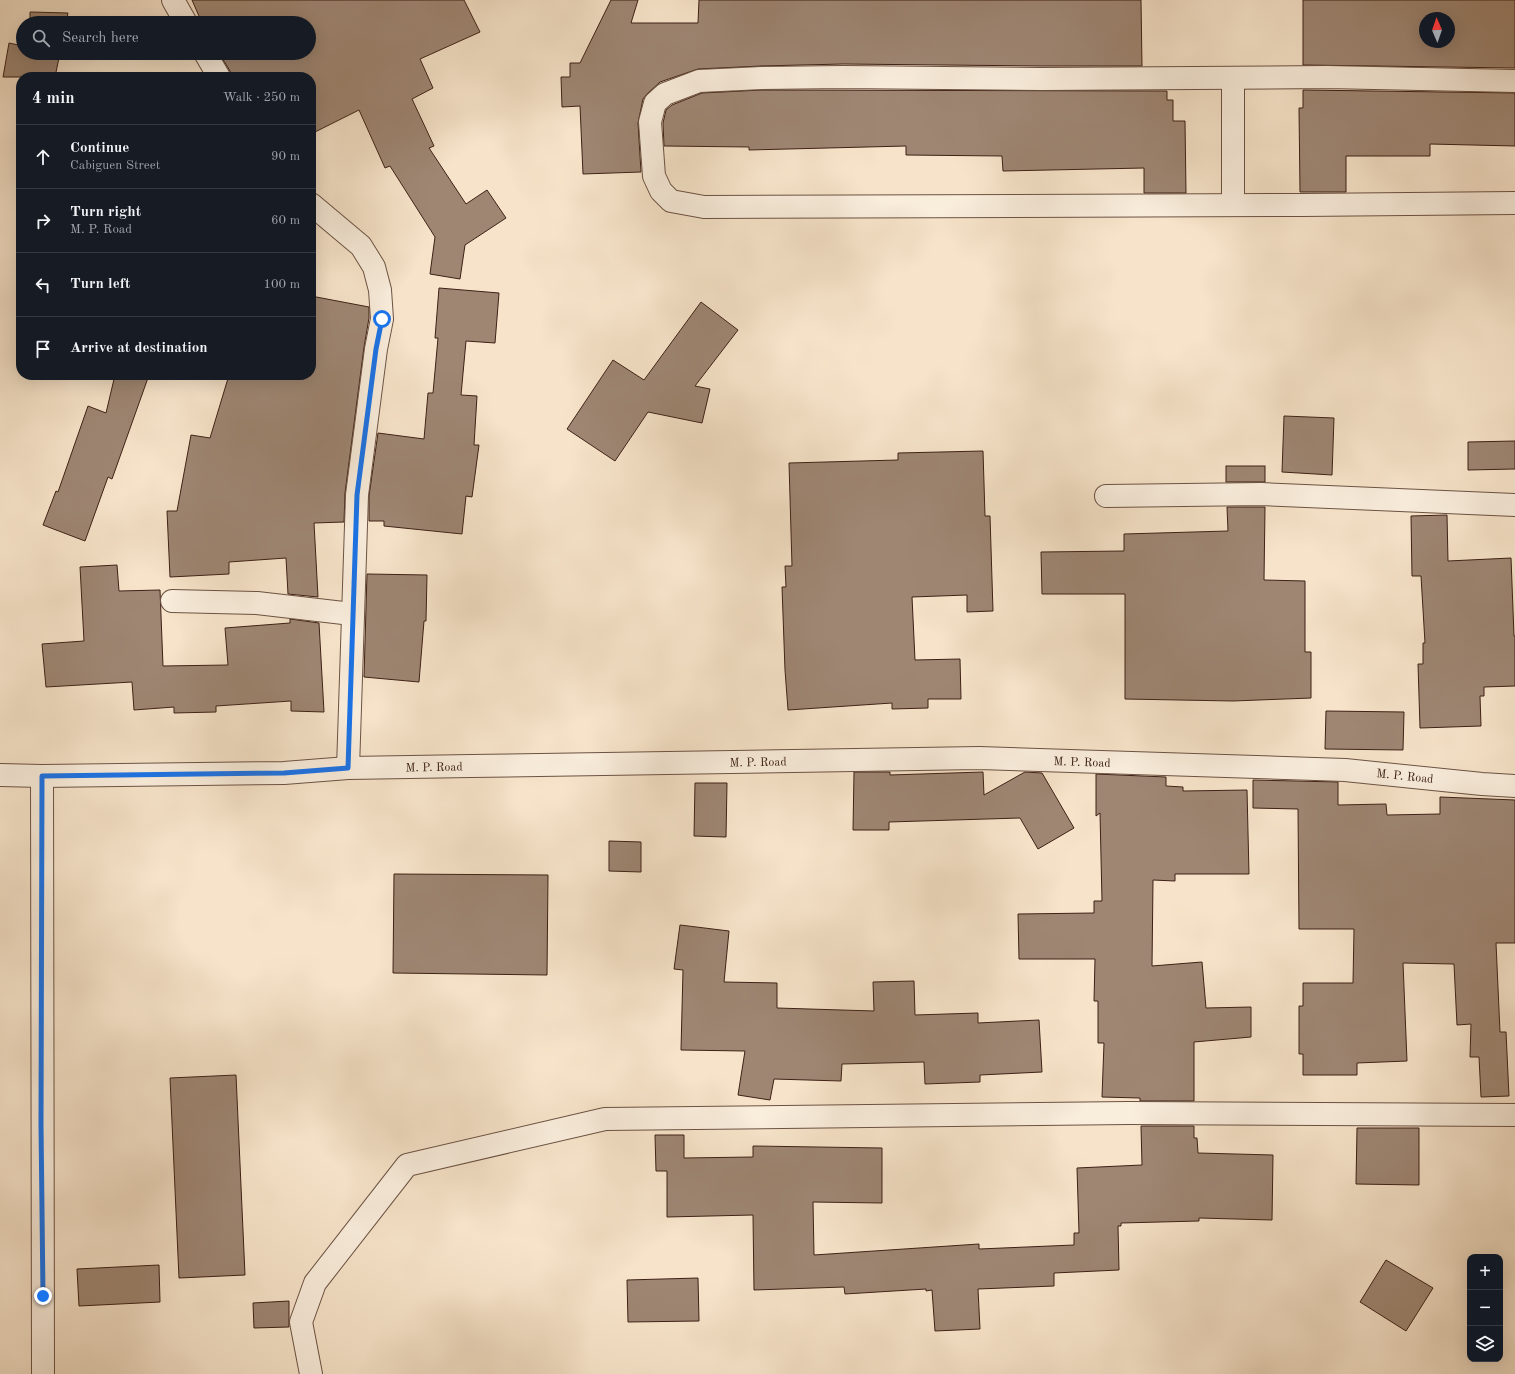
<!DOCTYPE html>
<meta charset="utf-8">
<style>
:root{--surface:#171b24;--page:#20242c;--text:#f1f3f6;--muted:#9ea1a6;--line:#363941}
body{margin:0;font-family:"Old Standard TT",serif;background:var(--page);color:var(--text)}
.controls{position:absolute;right:12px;bottom:12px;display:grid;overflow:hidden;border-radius:8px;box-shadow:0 4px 16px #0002}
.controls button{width:36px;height:36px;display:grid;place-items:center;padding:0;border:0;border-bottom:1px solid var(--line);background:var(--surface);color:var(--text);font:20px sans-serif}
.compass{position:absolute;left:1419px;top:12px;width:36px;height:36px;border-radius:50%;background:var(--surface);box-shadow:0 4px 16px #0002;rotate:358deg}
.stop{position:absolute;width:12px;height:12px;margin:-9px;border:3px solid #1a73e8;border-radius:50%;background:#fff}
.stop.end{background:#1a73e8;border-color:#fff;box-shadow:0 1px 4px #0008}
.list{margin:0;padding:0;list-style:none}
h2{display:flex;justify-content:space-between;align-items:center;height:52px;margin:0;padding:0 16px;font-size:17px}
h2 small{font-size:13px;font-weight:400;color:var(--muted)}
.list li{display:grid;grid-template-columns:26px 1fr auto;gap:12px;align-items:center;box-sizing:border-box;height:64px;padding:0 16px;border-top:1px solid var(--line)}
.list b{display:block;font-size:15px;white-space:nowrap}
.list p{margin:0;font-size:13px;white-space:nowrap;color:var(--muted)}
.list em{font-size:13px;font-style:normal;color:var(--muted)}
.icon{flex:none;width:22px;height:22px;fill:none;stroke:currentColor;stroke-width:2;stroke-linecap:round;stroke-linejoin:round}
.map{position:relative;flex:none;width:1515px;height:1374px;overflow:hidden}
.search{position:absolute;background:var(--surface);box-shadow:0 4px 16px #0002;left:16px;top:16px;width:300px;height:44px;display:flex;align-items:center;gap:10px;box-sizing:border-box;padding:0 14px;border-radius:22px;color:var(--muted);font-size:15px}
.panel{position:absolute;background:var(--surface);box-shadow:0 4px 16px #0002;left:16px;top:72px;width:300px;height:308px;border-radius:16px}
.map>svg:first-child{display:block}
.building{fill:#9e8673;stroke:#3e2116;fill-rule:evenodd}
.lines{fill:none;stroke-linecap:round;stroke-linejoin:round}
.street-casing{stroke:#6c5243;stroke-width:24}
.street{stroke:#f9eddc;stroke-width:22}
.route{stroke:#1a73e8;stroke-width:5}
.labels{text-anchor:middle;stroke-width:3;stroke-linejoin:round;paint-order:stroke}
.street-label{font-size:12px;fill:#3e2116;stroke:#f9eddc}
</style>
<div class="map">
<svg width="1515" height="1374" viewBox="0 0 1515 1374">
<rect width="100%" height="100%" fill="#f6e3c9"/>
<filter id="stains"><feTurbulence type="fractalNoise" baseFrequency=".005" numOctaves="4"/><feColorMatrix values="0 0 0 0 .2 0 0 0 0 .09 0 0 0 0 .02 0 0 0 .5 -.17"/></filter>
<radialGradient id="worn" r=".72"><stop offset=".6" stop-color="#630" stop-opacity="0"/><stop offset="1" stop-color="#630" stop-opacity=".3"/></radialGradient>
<g class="building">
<polygon points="192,0 464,0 480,32 420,59 433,88 412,99 434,146 429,148 466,204 487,190 506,218 465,245 460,279 430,274 435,237 390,166 385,168 359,110 311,134 311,77 231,77 230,71 219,53 309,53 309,23 202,23"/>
<polygon points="611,0 638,0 631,23 698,23 699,0 1141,0 1142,66 1041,66 843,64 761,66 698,69 660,82 647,94 643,99 638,123 641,172 583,174 580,106 562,107 561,77 570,77 570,63 580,63"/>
<path d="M1303 0H1515V68L1303 65ZM1425 18H1449V42H1425Z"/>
<polygon points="30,12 68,13 66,23 30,23"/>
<polygon points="9,43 23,46 23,53 60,53 55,77 3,77"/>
<polygon points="762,90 1167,91 1167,100 1173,100 1173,121 1185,121 1186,193 1144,193 1144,168 1003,171 1002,156 906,155 906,146 749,150 749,147 664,146 663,123 666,110 672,105 702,93"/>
<polygon points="1303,90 1515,93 1515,146 1430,144 1430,156 1346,156 1346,192 1300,192 1299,108 1303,108"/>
<polygon points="439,288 499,293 495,343 466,341 461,395 477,396 474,445 479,445 472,497 466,496 462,534 384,526 384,521 369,521 369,496 378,433 424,439 428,393 433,393 438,338 435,338"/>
<polygon points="311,296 369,307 369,318 364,347 345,493 344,522 314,523 318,597 288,594 286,558 229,562 229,574 170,577 167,511 177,511 191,435 210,438 229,375 311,375"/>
<polygon points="701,302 738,330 695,386 710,389 702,423 648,412 615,461 567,429 613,360 644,380"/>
<polygon points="115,375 149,375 112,479 108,477 85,541 43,525 56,491 58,492 88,406 106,413"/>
<polygon points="1284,416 1334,418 1332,475 1282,472"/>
<polygon points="1515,441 1515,469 1468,470 1468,442"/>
<polygon points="983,451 985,516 990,516 993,611 967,612 967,595 912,597 915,660 960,659 961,699 928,699 928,708 892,709 892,703 788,710 785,670 782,587 786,587 785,566 792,566 789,463 898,460 898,453"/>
<rect x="1226" y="466" width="39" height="16"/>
<polygon points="1227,507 1265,507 1264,580 1305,581 1305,652 1311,652 1311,698 1233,701 1125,699 1125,594 1042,594 1041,552 1124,551 1124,534 1228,531"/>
<polygon points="1447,515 1448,561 1511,558 1514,636 1515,636 1515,686 1484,687 1484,696 1480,696 1481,726 1420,728 1418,664 1423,664 1423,643 1425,643 1421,576 1412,576 1411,516"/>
<polygon points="117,565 119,591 160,590 163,666 228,665 225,628 290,623 290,619 319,623 324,712 291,711 291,701 216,706 216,712 174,713 174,707 134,710 132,682 46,687 42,644 84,641 80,567"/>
<polygon points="367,574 427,575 426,621 424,621 419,682 364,677"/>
<polygon points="1326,711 1404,712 1403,750 1325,749"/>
<polygon points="854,772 890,772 890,775 983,772 984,795 1025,772 1042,773 1074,828 1038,849 1020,818 889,822 889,830 853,830"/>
<polygon points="1096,774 1166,777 1166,786 1183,787 1183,791 1247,790 1249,874 1175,874 1175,881 1153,880 1152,966 1202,962 1206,1008 1251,1007 1251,1037 1194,1042 1194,1101 1140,1101 1140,1098 1102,1097 1104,1043 1098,1043 1098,1001 1094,1001 1095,959 1019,959 1018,914 1094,913 1094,901 1102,901 1100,813 1096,816"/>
<polygon points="1253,780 1338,782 1338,805 1386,804 1387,815 1440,814 1440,797 1515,800 1515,943 1496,943 1500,1032 1506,1032 1509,1096 1481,1097 1479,1057 1470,1057 1471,1024 1457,1025 1454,964 1403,963 1407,1061 1357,1063 1357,1075 1303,1075 1303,1054 1299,1054 1299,1006 1303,1006 1303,983 1353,983 1354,929 1299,929 1298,809 1253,808"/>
<polygon points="695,783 727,783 726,837 694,836"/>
<polygon points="609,841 641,842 641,872 609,871"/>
<polygon points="394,874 548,875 547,975 393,973"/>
<polygon points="680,925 729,931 724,982 777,983 777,1008 874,1011 873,982 914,981 915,1015 978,1013 978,1023 1039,1020 1042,1072 980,1075 980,1082 925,1084 924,1062 842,1064 841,1081 774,1079 770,1100 738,1095 745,1051 681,1050 683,970 674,969"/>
<polygon points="236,1075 245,1275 179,1278 170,1078"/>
<polygon points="1141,1126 1194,1126 1194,1138 1197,1138 1198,1153 1273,1155 1272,1220 1199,1218 1199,1221 1121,1223 1121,1226 1118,1226 1119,1270 1054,1273 1054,1286 978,1289 980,1329 935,1331 932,1290 926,1291 926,1289 845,1294 844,1287 754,1290 753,1215 667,1217 667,1171 656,1171 655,1135 684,1135 684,1158 753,1157 753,1146 882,1148 882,1203 813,1202 814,1255 979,1244 979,1249 1074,1245 1074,1233 1079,1233 1077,1168 1142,1165"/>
<polygon points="1357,1128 1419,1128 1419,1185 1356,1184"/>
<polygon points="1386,1260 1433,1288 1406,1331 1360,1302"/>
<polygon points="159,1265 160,1302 79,1306 77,1269"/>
<polygon points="698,1278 699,1321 628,1322 627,1280"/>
<polygon points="289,1301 289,1327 254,1328 253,1303"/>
</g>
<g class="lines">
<defs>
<g id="street">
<polyline points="173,0 186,23"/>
<polyline points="205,53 219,77"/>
<polyline points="1233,78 1233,205"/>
<polyline points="1515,81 1327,77 1041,79 843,77 762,78 699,81 665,94 655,103 650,122 654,176 661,191 671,201 704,207 1302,205 1515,203"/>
<polyline points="311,204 361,246 374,267 380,290 382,319 376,349 357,495 348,768"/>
<polyline points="1106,496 1261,494 1515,505"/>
<polyline points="172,601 257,603 352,614"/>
<polyline points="0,775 42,776 284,773 348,768 471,766 979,758 1345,770 1482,784 1515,786"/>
<polyline points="42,776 43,1374"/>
<polyline points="311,1374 301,1322 315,1283 407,1165 605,1119 1129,1113 1515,1115"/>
</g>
</defs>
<use href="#street" class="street-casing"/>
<use href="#street" class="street"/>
</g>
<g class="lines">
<polyline class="route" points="43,1296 41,1124 42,776 284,773 348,768 357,495 376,349 382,319"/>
</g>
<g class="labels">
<g class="street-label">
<text transform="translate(758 762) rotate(-1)" y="4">M. P. Road</text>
<text transform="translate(1082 762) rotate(2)" y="4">M. P. Road</text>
<text transform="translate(434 767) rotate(-1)" y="4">M. P. Road</text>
<text transform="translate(1405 776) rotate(6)" y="4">M. P. Road</text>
</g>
</g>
<rect width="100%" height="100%" filter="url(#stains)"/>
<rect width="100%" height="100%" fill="url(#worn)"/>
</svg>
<div class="controls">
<button>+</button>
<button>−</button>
<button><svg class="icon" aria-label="layers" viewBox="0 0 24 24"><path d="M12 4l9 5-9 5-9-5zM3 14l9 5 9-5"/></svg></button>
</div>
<svg class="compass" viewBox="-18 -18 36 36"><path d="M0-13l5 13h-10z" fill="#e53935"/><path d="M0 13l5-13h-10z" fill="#9ea1a6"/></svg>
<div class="stop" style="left:382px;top:319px"></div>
<div class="stop end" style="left:43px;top:1296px"></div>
<div class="search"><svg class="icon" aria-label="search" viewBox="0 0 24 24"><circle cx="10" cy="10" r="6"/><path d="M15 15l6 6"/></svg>Search here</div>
<section class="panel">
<h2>4 min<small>Walk · 250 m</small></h2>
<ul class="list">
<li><svg class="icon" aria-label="ahead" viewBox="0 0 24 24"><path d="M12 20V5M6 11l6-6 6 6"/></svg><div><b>Continue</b><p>Cabiguen Street</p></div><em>90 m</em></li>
<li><svg class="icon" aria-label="right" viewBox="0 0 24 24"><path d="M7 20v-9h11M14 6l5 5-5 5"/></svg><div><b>Turn right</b><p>M. P. Road</p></div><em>60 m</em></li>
<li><svg class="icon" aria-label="left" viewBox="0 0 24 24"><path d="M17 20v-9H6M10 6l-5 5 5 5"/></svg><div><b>Turn left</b></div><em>100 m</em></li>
<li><svg class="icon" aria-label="arrive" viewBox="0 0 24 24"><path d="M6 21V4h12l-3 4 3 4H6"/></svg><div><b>Arrive at destination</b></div></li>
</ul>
</section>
</div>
